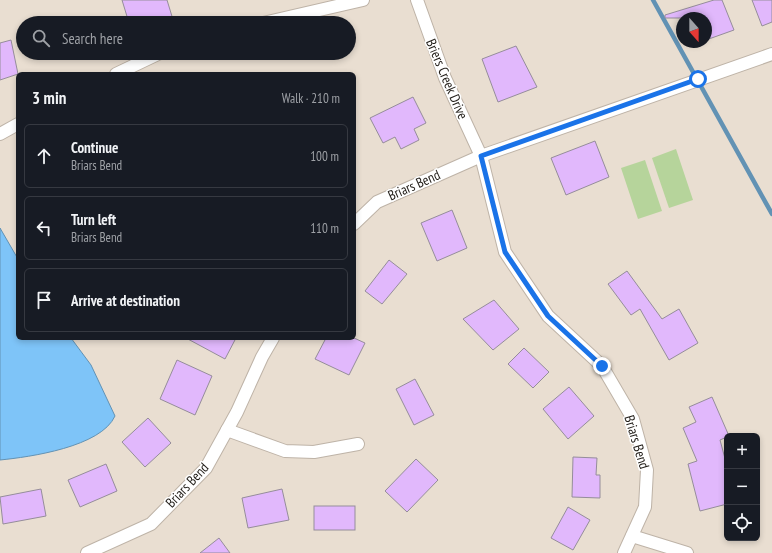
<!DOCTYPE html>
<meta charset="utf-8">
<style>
:root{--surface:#171b24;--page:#242831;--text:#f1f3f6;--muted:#9ea1a6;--line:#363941}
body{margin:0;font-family:"PT Sans Narrow",sans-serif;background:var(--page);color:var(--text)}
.controls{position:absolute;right:12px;bottom:12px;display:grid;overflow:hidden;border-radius:6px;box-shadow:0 2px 6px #0003}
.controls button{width:36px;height:36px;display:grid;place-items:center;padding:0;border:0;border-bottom:1px solid var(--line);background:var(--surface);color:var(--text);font:20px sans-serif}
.compass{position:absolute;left:676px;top:12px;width:36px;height:36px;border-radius:50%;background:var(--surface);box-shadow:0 2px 6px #0003;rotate:159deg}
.stop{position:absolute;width:12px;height:12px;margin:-9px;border:3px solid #1a73e8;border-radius:50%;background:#fff}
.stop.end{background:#1a73e8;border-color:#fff;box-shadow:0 1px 4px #0008}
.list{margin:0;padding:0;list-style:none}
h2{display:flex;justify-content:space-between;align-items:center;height:52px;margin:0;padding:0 16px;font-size:17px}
h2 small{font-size:13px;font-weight:400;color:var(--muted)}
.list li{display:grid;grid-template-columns:26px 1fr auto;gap:12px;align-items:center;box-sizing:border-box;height:64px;margin:0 8px 8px;padding:0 8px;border:1px solid var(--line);border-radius:6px}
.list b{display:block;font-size:15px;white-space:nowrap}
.list p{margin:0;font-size:13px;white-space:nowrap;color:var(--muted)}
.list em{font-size:13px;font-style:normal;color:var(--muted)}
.icon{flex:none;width:22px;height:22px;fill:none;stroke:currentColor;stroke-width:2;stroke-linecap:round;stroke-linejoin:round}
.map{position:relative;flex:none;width:772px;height:553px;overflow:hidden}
.search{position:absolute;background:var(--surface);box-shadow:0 2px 6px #0003;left:16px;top:16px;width:340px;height:44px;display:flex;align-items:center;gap:10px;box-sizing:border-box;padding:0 14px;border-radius:22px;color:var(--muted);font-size:15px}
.panel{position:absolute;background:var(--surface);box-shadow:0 2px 6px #0003;left:16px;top:72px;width:340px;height:268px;border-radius:6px}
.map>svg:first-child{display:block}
.pitch{fill:#b6d49b}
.water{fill:#7ec4f8;stroke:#6292b4}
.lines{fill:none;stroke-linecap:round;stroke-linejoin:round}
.stream{stroke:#6292b4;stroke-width:4.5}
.building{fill:#e1b8fc;stroke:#958d9a}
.street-casing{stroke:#beb3a7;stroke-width:14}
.street{stroke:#fff;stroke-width:12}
.route{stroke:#1a73e8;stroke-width:5}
.labels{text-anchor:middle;stroke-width:3;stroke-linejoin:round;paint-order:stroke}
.street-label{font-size:14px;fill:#201c17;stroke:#fff}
</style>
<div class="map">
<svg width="772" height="553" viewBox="0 0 772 553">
<rect width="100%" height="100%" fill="#e9ded1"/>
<g class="pitch">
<polygon points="676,149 693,200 669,208 652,158"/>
<polygon points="645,160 662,211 638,219 621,168"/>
</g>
<path class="water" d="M0 228 18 259V338H71L91 365 115 416C101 447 30 457 0 460Z"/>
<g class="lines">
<polyline class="stream" points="653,0 772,214"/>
</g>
<g class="building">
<polygon points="122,0 167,0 174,23 129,23"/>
<polygon points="714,0 722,0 734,30 706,40 706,18 665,18 665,15"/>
<polygon points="752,0 772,0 772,22 762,26"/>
<polygon points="11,40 18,74 0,80 0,43"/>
<polygon points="516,46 537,87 498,102 482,59"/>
<polygon points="413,97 426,123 414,129 419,140 401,149 395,137 383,143 370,118"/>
<polygon points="595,141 609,177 566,195 551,158"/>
<polygon points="452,210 467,248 437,261 421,223"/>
<polygon points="389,260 407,274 382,304 365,291"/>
<polygon points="627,271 662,319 679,309 698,343 669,360 640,309 631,315 608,284"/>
<polygon points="494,300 519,329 493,350 463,319"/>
<polygon points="186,338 236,338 225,359"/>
<polygon points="326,338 354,338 365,343 349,375 315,359"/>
<polygon points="524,348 549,372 533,388 508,364"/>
<polygon points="177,360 212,376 195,415 160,399"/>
<polygon points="415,379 434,415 414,425 396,389"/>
<polygon points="569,387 594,416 568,439 543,409"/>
<polygon points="712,397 729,436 720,440 727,466 727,504 700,511 688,464 697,461 683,428 696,422 689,407"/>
<polygon points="148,418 171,443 145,467 122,442"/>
<polygon points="573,457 597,458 596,475 600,475 600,498 572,497"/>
<polygon points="416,459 438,480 407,512 385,491"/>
<polygon points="106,464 117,491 80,507 68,480"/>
<polygon points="41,489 46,516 3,524 0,497"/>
<polygon points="282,489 289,520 248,528 242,498"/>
<rect x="314" y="506" width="41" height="24"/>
<polygon points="568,507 590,520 573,550 551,538"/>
<polygon points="219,538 230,553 200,553"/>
</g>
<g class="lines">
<defs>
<g id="street">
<polyline points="417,0 445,78 481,156 505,252 548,316 602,366 633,419 647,470 645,507 624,553"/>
<polyline points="263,23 363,0"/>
<polyline points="116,74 160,53"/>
<polyline points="0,134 18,124"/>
<polyline points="354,224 377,202 481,156 772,54"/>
<polyline points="227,430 285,451 314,452 358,444"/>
<polyline points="632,536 687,553"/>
<polyline points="87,553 151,524 206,468 237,412 262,357 273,338"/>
</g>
</defs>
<use href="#street" class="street-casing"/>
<use href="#street" class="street"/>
</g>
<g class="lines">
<polyline class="route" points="602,366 548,316 505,252 481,156 698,79"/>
</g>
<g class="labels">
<g class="street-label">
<text transform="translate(447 79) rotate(67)" y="5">Briers Creek Drive</text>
<text transform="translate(414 185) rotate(-24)" y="5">Briars Bend</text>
<text transform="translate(637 442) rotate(73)" y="5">Briars Bend</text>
<text transform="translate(187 485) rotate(-47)" y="5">Briars Bend</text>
</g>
</g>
</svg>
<div class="controls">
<button>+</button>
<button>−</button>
<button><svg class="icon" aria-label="locate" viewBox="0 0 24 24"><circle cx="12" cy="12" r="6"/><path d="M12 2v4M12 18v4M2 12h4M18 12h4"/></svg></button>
</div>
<svg class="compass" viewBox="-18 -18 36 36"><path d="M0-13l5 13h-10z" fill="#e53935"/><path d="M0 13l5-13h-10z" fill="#9ea1a6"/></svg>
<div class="stop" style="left:698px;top:79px"></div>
<div class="stop end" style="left:602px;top:366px"></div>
<div class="search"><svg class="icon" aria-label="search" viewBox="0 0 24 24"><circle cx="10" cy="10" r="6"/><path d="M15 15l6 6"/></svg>Search here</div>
<section class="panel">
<h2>3 min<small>Walk · 210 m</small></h2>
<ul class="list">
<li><svg class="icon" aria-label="ahead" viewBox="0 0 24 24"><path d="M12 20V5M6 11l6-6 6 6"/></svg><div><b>Continue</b><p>Briars Bend</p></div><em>100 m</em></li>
<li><svg class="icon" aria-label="left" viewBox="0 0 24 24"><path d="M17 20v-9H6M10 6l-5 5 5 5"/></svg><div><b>Turn left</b><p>Briars Bend</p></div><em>110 m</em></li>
<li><svg class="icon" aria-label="arrive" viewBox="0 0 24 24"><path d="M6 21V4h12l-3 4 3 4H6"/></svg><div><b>Arrive at destination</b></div></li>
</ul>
</section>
</div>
